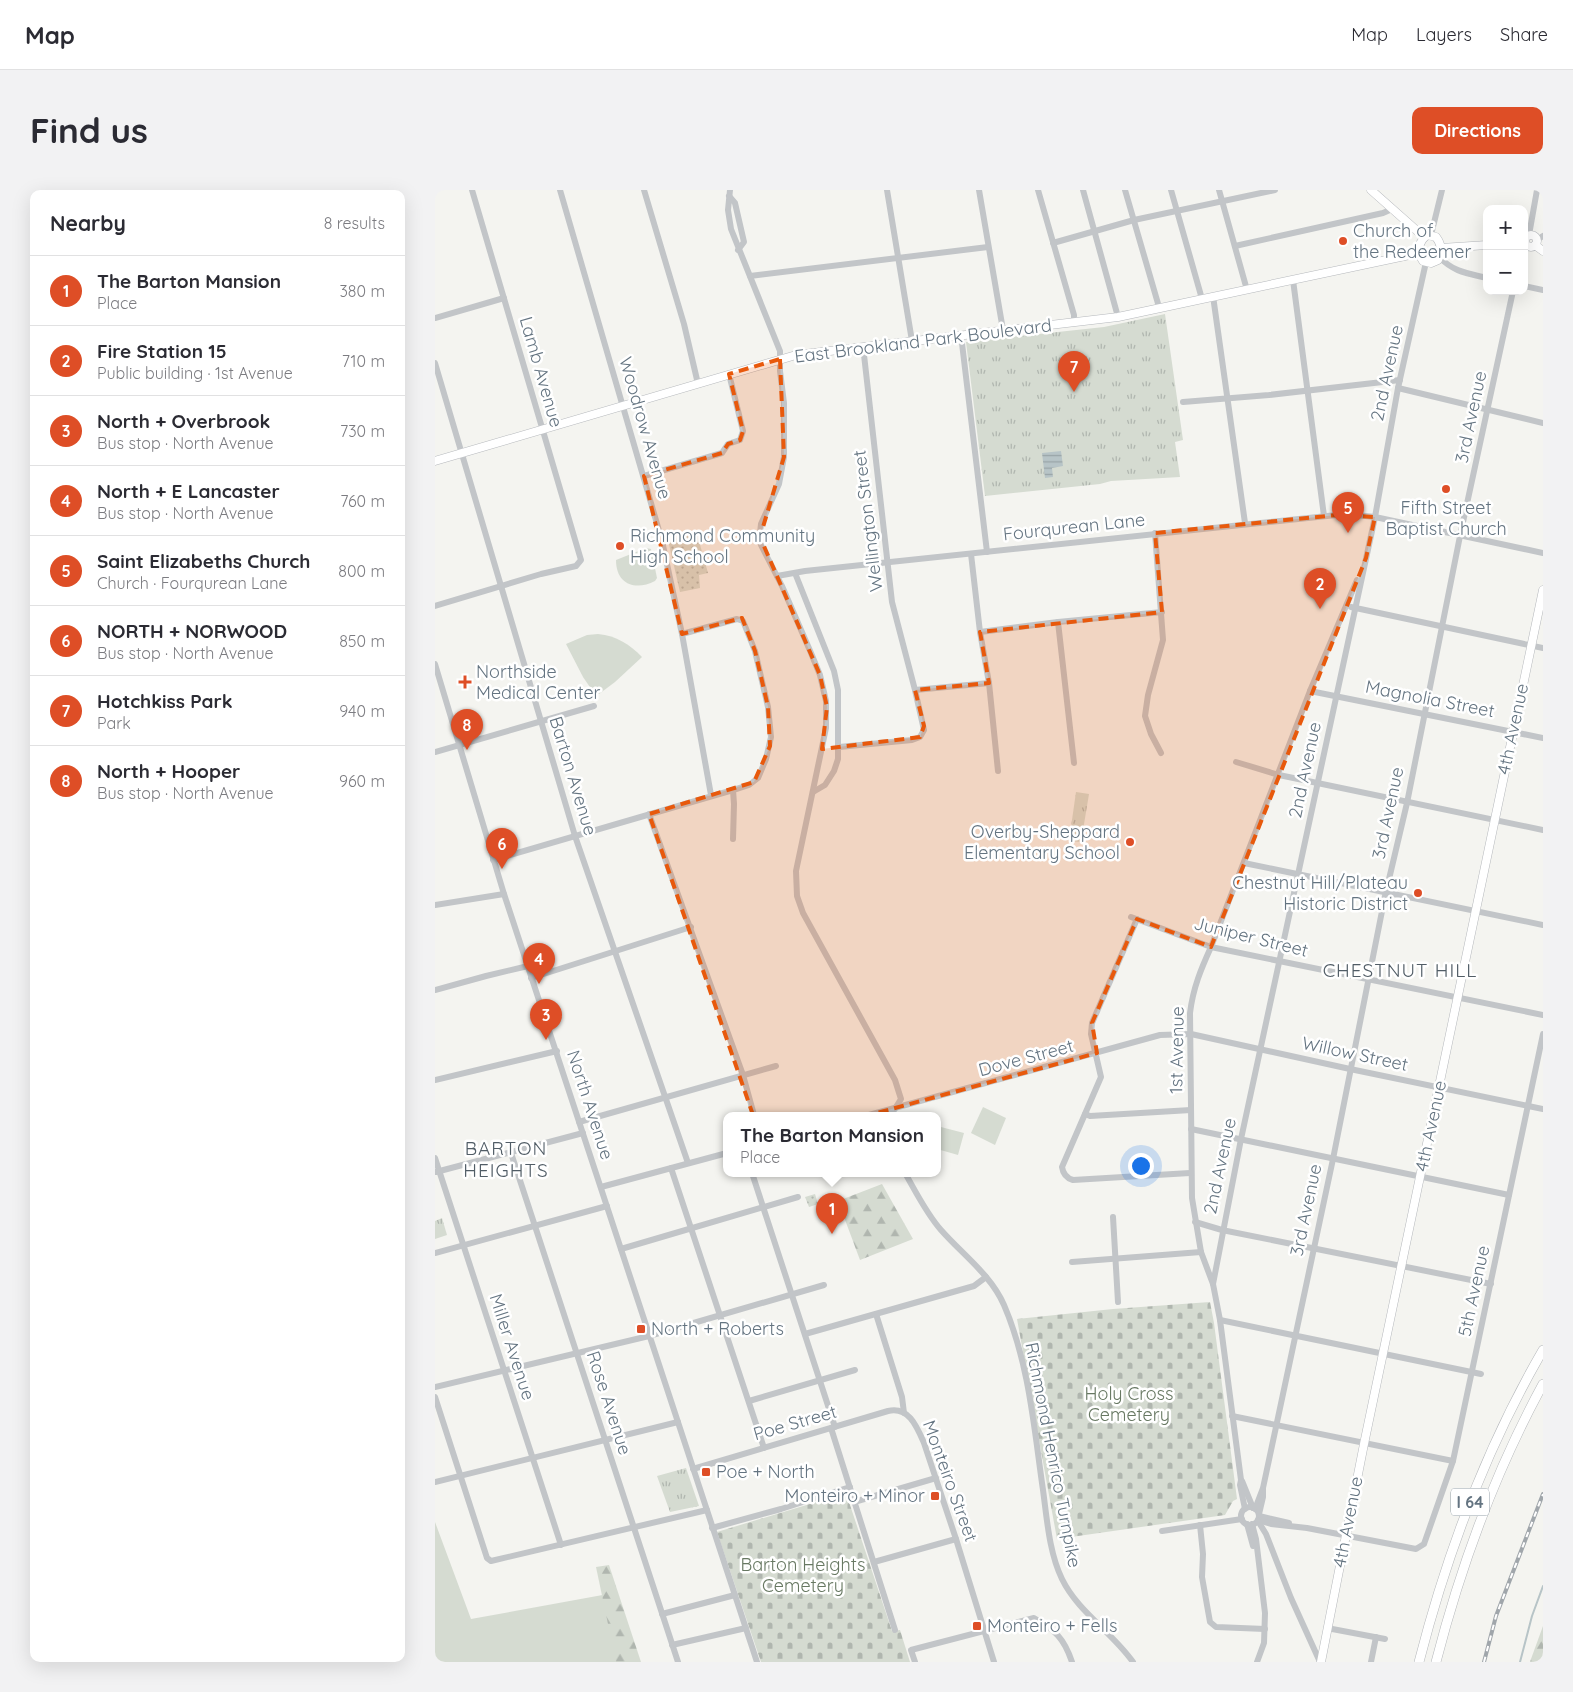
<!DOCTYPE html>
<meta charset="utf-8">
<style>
:root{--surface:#fff;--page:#f2f2f3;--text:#2b2b33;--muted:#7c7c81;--line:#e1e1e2;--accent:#de4e26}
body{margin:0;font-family:Quicksand,sans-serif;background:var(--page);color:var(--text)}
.controls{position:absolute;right:15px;top:15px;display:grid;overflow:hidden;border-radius:10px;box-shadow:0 5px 20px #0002}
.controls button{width:45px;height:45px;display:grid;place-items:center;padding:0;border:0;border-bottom:1px solid var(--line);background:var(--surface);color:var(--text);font:25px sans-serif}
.you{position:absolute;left:705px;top:975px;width:18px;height:18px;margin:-12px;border:4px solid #fff;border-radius:50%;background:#1a73e8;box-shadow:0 0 0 8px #1a73e833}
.badge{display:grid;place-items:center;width:32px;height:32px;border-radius:50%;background:var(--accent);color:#fff;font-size:16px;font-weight:700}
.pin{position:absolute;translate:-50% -41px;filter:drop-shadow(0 1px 2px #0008)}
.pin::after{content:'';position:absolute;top:26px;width:18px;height:15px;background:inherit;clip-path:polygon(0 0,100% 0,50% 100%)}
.popup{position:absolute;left:288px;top:922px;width:218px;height:65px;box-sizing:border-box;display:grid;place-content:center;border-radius:10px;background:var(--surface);filter:drop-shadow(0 1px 4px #0005);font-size:16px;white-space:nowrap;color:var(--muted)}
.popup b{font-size:19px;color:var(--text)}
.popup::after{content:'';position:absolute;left:50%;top:100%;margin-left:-10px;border:10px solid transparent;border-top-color:var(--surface)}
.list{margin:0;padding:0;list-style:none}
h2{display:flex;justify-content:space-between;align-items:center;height:65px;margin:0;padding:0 20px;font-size:21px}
h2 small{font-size:16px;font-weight:400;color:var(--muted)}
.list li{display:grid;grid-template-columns:32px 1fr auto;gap:15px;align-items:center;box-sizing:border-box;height:70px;padding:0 20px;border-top:1px solid var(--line)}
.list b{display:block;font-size:19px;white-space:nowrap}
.list p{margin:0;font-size:16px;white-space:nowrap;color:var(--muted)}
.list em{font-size:16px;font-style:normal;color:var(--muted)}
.map{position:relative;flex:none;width:1108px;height:1472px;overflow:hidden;border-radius:10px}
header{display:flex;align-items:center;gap:30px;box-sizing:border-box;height:70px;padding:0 25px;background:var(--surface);border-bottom:1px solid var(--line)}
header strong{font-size:24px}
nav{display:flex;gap:28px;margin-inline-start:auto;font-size:18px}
.intro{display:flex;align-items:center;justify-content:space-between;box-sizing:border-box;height:120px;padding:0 30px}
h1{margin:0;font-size:35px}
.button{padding:12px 22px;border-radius:10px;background:var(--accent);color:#fff;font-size:18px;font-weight:700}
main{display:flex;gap:30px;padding:0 30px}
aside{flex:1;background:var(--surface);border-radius:10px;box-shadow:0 5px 20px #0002}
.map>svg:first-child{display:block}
.grass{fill:#d5dbd1}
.forest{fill:url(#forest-firs)}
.cemetery{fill:url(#cemetery-stones)}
.park{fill:url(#park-tufts)}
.garden{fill:url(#garden-dots)}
.water{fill:url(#water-rules)}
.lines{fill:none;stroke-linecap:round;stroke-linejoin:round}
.stream{stroke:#b7c4c7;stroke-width:2}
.major-casing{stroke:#b5b8bc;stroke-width:9}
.highway-casing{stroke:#b4b7ba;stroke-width:10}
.minor{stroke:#c2c5c8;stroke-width:6}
.major{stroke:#fff;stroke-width:8}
.highway{stroke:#fff;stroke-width:9}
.rail-casing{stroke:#a0a6ab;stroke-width:4}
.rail{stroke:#fff;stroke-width:2;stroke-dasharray:5.5;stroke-linecap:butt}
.marked{fill:#e8590c;fill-opacity:0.2;stroke:#e8590c;stroke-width:4;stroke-dasharray:10 6;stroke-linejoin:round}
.poi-dot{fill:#de4e26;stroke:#fff;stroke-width:2}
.labels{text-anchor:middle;stroke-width:5;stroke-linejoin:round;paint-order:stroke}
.shield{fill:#fff;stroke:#929ea7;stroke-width:1}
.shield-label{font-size:16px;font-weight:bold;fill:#647481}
.poi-label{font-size:18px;fill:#647481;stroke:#fff;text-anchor:start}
.street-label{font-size:18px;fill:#647481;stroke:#fff}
.park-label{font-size:18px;fill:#677862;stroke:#fff}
.neighbourhood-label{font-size:19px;letter-spacing:1px;fill:#515d66;stroke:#fff}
</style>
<header>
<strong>Map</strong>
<nav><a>Map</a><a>Layers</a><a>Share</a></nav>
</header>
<div class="intro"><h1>Find us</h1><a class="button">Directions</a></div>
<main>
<aside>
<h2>Nearby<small>8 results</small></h2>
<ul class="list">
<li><span class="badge">1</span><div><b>The Barton Mansion</b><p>Place</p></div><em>380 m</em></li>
<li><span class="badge">2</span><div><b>Fire Station 15</b><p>Public building · 1st Avenue</p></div><em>710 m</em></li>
<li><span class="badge">3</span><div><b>North + Overbrook</b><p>Bus stop · North Avenue</p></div><em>730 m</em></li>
<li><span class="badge">4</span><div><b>North + E Lancaster</b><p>Bus stop · North Avenue</p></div><em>760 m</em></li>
<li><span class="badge">5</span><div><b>Saint Elizabeths Church</b><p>Church · Fourqurean Lane</p></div><em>800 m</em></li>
<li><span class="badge">6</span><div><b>NORTH + NORWOOD</b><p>Bus stop · North Avenue</p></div><em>850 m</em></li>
<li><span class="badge">7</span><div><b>Hotchkiss Park</b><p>Park</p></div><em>940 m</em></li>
<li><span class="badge">8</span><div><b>North + Hooper</b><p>Bus stop · North Avenue</p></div><em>960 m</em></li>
</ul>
</aside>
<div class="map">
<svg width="1108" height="1472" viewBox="0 0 1108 1472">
<defs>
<pattern id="forest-firs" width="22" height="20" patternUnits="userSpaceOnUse" patternTransform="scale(1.25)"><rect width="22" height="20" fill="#d5dbd1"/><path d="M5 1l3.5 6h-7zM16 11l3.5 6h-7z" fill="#b0b6af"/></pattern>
<pattern id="cemetery-stones" width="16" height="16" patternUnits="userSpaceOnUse" patternTransform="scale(1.25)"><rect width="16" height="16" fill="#d5dbd1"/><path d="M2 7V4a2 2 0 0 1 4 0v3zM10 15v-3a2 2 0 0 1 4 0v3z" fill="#b0b6af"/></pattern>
<pattern id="park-tufts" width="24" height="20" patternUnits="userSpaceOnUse" patternTransform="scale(1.25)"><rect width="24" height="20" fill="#d5dbd1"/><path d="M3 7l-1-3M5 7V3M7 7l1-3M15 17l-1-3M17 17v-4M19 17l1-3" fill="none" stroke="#b0b6af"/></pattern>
<pattern id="garden-dots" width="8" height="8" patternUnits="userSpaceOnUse" patternTransform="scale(1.25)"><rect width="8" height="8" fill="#d5dbd1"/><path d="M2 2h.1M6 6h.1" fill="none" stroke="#b0b6af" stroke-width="1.8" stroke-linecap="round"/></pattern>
<pattern id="water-rules" width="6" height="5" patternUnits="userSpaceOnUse" patternTransform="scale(1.25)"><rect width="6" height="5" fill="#b7c4c7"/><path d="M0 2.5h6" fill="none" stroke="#98a4a7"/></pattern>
</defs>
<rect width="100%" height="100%" fill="#f4f4f0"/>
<g class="grass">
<path d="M211 358 216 359 222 388 220 391C201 401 181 395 181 370Z"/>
<path d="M163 444C182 446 194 454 207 467L180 492 164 504 159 503 148 487 131 454 152 445Z"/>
<polygon points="548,917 571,928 560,955 536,943"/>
<polygon points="502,936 529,943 523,965 502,959"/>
<polygon points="0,1332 36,1429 173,1404 197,1472 0,1472"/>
</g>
<g class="forest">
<polygon points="447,994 478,1049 425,1070 403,1011"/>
<polygon points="174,1375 206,1472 181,1472 161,1377"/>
<polygon points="1108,1436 1108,1472 1095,1472 1096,1469"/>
</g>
<g class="cemetery">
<polygon points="775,1112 779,1133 802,1309 798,1311 790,1325 622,1349 582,1129 678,1119"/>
<polygon points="411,1303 457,1441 465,1440 475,1472 326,1472 282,1342"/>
</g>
<g class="park">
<polygon points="730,124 748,250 740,252 745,287 676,291 665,294 550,306 531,152 669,137"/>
<polygon points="641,602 654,604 646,652 634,651"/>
<polygon points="7,1028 12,1045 0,1049 0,1031"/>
<polygon points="251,1278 264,1316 235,1322 222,1286"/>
</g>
<g class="garden">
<polygon points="262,344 273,383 264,385 265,398 245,402 233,350"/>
<polygon points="380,1004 383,1014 374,1017 370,1007"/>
</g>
<polygon class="water" points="626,261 628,276 617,278 618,287 610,288 607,263"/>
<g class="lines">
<polyline class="stream" points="1085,1472 1097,1426 1108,1396"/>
<defs>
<g id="major">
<polyline points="936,0 989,47"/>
<path d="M993 45 1001 47C1007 55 1007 61 1003 70L996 73 988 71C982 63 983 50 993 45Z"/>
<circle cx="1096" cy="51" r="6"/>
<polyline points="1100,55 1108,61"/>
<polyline points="1006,58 1052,55"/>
<polyline points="0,271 361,165 683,127 984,63"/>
<polyline points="886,1472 929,1254 1108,400"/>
</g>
<g id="highway">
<path d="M984 1472C1012 1363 1051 1258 1108 1160"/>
<path d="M1001 1472C1026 1375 1060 1282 1108 1194"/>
</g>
</defs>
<use href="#major" class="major-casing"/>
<use href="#highway" class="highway-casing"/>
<g class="minor">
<polyline points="125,0 227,351 247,444 276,605"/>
<polyline points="209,0 249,134 263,194"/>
<polyline points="295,0 293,20 296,39 345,161 345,181 349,213 349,267 344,294 326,334 325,343 326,355 347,396 376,463 385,485 391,511 391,538 361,681 362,706 368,723 460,890 466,909 456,925"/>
<polyline points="452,0 477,151"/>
<polyline points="544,0 568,140"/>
<polyline points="603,0 639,125 639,133"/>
<polyline points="648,0 683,127"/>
<polyline points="690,0 724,117"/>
<polyline points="736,0 767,109"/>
<polyline points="784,0 812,100"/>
<polyline points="294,6 300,13 309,52 303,60"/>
<polyline points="996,45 1007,0"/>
<polyline points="1094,45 1102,0"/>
<polyline points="1102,50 1108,46"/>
<polyline points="618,53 699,30 840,0"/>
<polyline points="800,56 948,23 957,19"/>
<polyline points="1089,59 1092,56"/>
<path d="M1004 67C1019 82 1031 83 1052 88"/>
<polyline points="315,86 553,57"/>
<polyline points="858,90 889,326"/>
<polyline points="1089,96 1108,100"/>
<polyline points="778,106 810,333"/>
<polyline points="0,128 69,108"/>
<polyline points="526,145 552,362"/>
<polyline points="0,173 140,646 253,973"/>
<polyline points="963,198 1108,233"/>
<polyline points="748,212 834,205 965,190"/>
<polyline points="209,286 287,263 293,254 305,250 308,241 294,184"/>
<polyline points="720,343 728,450 713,505 710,526 716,544 726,563"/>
<polyline points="536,364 545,442 554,493 563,581"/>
<polyline points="360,383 399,481 403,500 403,569 399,581 390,595 378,602"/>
<polyline points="342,386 370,381 911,324 940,327 1108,363"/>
<polyline points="0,416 106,384 141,376 146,370 37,0"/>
<polyline points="916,417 1108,458"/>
<polyline points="623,432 639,573"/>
<polyline points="545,442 623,432 727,422"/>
<polyline points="0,474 69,704 322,1472"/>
<polyline points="480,500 554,493"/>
<polyline points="875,501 1108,548"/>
<polyline points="404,557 477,550 485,547 489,540 480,500 457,412 428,156"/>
<polyline points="0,562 159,516"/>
<polyline points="801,572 844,585 1108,640"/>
<polyline points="214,624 308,885 319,925"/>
<polyline points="298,649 299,614 298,600"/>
<polyline points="58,670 298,600 314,595 323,588 331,569 336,547 333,517 320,461 308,431 302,429 247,444"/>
<polyline points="809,673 1108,735"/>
<polyline points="0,715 69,704"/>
<polyline points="696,727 776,757 1108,825"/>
<path d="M702 729 657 833 656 844 666 887 627 977C628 984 631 988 638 990L755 983"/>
<polyline points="96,788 256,737"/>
<polyline points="0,800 51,786 93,776"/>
<polyline points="0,890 122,861"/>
<polyline points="650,924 655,926 756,920"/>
<polyline points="434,925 725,845 756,844 915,879 1108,919"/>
<polyline points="144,932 341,876"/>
<polyline points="756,939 1074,1005"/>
<polyline points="76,963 243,1472"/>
<polyline points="0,968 126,1355"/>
<polyline points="236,978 329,1258"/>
<polyline points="1,982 148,943"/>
<polyline points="317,983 400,1237"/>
<path d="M470 983C481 1002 491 1023 506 1040 528 1065 556 1085 569 1115 594 1173 599 1238 608 1300 612 1329 614 1362 627 1389 643 1422 677 1442 698 1472"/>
<polyline points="166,997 292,963"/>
<polyline points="678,1027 683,1112"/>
<polyline points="760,1032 787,1040 1056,1094"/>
<polyline points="186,1059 363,1007"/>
<polyline points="0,1063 172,1016"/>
<polyline points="637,1072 766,1062"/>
<polyline points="778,1094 806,949 940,327 963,198 991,72"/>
<polyline points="441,1124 467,1207 469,1223"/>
<polyline points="785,1130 1046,1184"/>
<polyline points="370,1144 539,1096 551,1087"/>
<polyline points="0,1197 214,1146 389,1095"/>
<polyline points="0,1207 52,1368 56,1371 272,1320"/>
<polyline points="314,1211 420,1180"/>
<polyline points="797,1226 1018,1271"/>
<polyline points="396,1238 460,1440"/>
<path d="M258 1279 453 1221C474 1216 482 1237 489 1253L521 1349 559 1472"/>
<polyline points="807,1291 818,1318"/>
<polyline points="0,1292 243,1232"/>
<polyline points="419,1312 501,1288"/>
<circle cx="815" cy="1326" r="9"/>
<path d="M810 1319 805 1295 806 1290 785 1130 778 1094 766 1062 757 1008 755 823C758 798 766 779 776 757L875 501 922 390"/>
<polyline points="820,1319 828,1298 898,969 950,706 972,613 1025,346 1078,101"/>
<polyline points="824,1324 828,1307 828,1299"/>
<polyline points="824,1326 854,1333"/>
<polyline points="823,1330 836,1334 872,1338 981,1359 989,1354 1018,1271 1108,844"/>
<polyline points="823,1331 831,1344 856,1408 885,1472"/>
<polyline points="812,1334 818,1356"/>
<polyline points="817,1334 821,1349 830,1423 829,1453 822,1472"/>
<polyline points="765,1335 768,1364 767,1387 775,1432 781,1437 830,1439"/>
<polyline points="277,1338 346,1319 415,1297"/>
<polyline points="727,1341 807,1329"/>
<polyline points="439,1372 521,1349"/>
<polyline points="227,1424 300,1405"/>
<polyline points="892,1438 950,1449"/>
<polyline points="237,1455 311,1438"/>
<path d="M480 1472 476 1460 599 1428C620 1440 629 1448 637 1472"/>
<polyline points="936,1472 941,1447"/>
</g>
<use href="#major" class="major"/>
<use href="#highway" class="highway"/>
<defs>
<polyline id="rail" points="1049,1472 1061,1426 1108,1304"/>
</defs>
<use href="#rail" class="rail-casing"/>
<use href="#rail" class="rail"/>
</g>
<path class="marked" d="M345 169 349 267 325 347 385 485 392 517 387 559 485 547 489 536 480 500 554 493 545 442 727 422 720 343 902 325 940 327 931 368 776 757 702 729 657 833 662 863 328 954 214 624 319 592 335 556 333 517 320 461 307 428 247 444 209 286 287 263 293 254 305 250 308 241 294 184Z"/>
<g class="poi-dot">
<circle cx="908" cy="51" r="5"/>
<circle cx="1011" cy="299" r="5"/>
<circle cx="185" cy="356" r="5"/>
<path d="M27.5 484.5h5v5h5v5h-5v5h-5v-5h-5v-5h5z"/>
<circle cx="695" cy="652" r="5"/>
<circle cx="983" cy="703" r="5"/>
<rect x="201" y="1134" width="10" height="10" rx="2.5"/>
<rect x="266" y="1277" width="10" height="10" rx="2.5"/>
<rect x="495" y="1301" width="10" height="10" rx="2.5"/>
<rect x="537" y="1431" width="10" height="10" rx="2.5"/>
</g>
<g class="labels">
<rect class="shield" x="1016" y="1298.5" width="38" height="27" rx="4"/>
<g class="shield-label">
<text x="1035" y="1318">I 64</text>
</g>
<g class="poi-label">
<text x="918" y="47">Church of<tspan x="918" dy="21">the Redeemer</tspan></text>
<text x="1011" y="324" text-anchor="middle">Fifth Street<tspan x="1011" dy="21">Baptist Church</tspan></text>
<text x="195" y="352">Richmond Community<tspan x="195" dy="21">High School</tspan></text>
<text x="41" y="488">Northside<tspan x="41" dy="21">Medical Center</tspan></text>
<text x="685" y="648" text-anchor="end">Overby-Sheppard<tspan x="685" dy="21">Elementary School</tspan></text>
<text x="973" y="699" text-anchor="end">Chestnut Hill/Plateau<tspan x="973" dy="21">Historic District</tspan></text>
<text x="216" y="1145">North + Roberts</text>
<text x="281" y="1288">Poe + North</text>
<text x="490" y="1312" text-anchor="end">Monteiro + Minor</text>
<text x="552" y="1442">Monteiro + Fells</text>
</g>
<g class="street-label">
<text transform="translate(488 151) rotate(-7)" y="6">East Brookland Park Boulevard</text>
<text transform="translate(106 182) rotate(74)" y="6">Lamb Avenue</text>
<text transform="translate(952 183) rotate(-78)" y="6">2nd Avenue</text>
<text transform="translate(1036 227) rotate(-78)" y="6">3rd Avenue</text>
<text transform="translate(210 238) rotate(74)" y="6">Woodrow Avenue</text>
<text transform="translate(433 331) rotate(-97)" y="6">Wellington Street</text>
<text transform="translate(639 337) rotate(-6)" y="6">Fourqurean Lane</text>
<text transform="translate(995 509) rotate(11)" y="6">Magnolia Street</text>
<text transform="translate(1078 539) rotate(-78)" y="6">4th Avenue</text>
<text transform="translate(870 580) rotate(-78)" y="6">2nd Avenue</text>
<text transform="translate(138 586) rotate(73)" y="6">Barton Avenue</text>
<text transform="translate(953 623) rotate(-78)" y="6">3rd Avenue</text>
<text transform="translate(816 747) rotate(14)" y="6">Juniper Street</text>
<text transform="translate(742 860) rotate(-89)" y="6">1st Avenue</text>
<text transform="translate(920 864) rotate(12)" y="6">Willow Street</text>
<text transform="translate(591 868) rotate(-15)" y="6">Dove Street</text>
<text transform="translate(155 915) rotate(72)" y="6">North Avenue</text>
<text transform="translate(996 936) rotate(-78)" y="6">4th Avenue</text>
<text transform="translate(785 976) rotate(-78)" y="6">2nd Avenue</text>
<text transform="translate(871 1020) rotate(-78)" y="6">3rd Avenue</text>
<text transform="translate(1039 1101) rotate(-78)" y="6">5th Avenue</text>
<text transform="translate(77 1157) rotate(72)" y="6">Miller Avenue</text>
<text transform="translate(174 1213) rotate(72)" y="6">Rose Avenue</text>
<text transform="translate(360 1233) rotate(-16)" y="6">Poe Street</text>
<text transform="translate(618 1265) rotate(79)" y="6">Richmond Henrico Turnpike</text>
<text transform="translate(515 1291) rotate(70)" y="6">Monteiro Street</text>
<text transform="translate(913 1332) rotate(-79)" y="6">4th Avenue</text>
</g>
<g class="park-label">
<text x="694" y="1210">Holy Cross<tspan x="694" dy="21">Cemetery</tspan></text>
<text x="368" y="1381">Barton Heights<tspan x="368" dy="21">Cemetery</tspan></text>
</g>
<g class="neighbourhood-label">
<text x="965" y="787">CHESTNUT HILL</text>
<text x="71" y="965">BARTON<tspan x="71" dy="22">HEIGHTS</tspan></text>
</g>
</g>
</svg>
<div class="controls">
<button>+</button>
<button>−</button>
</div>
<div class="you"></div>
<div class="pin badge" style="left:397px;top:1044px">1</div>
<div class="popup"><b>The Barton Mansion</b>Place</div>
<div class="pin badge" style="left:885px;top:419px">2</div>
<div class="pin badge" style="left:111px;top:850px">3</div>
<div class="pin badge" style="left:104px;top:794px">4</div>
<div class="pin badge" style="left:913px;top:343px">5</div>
<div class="pin badge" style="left:67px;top:679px">6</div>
<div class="pin badge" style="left:639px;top:202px">7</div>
<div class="pin badge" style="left:32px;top:560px">8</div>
</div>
</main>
